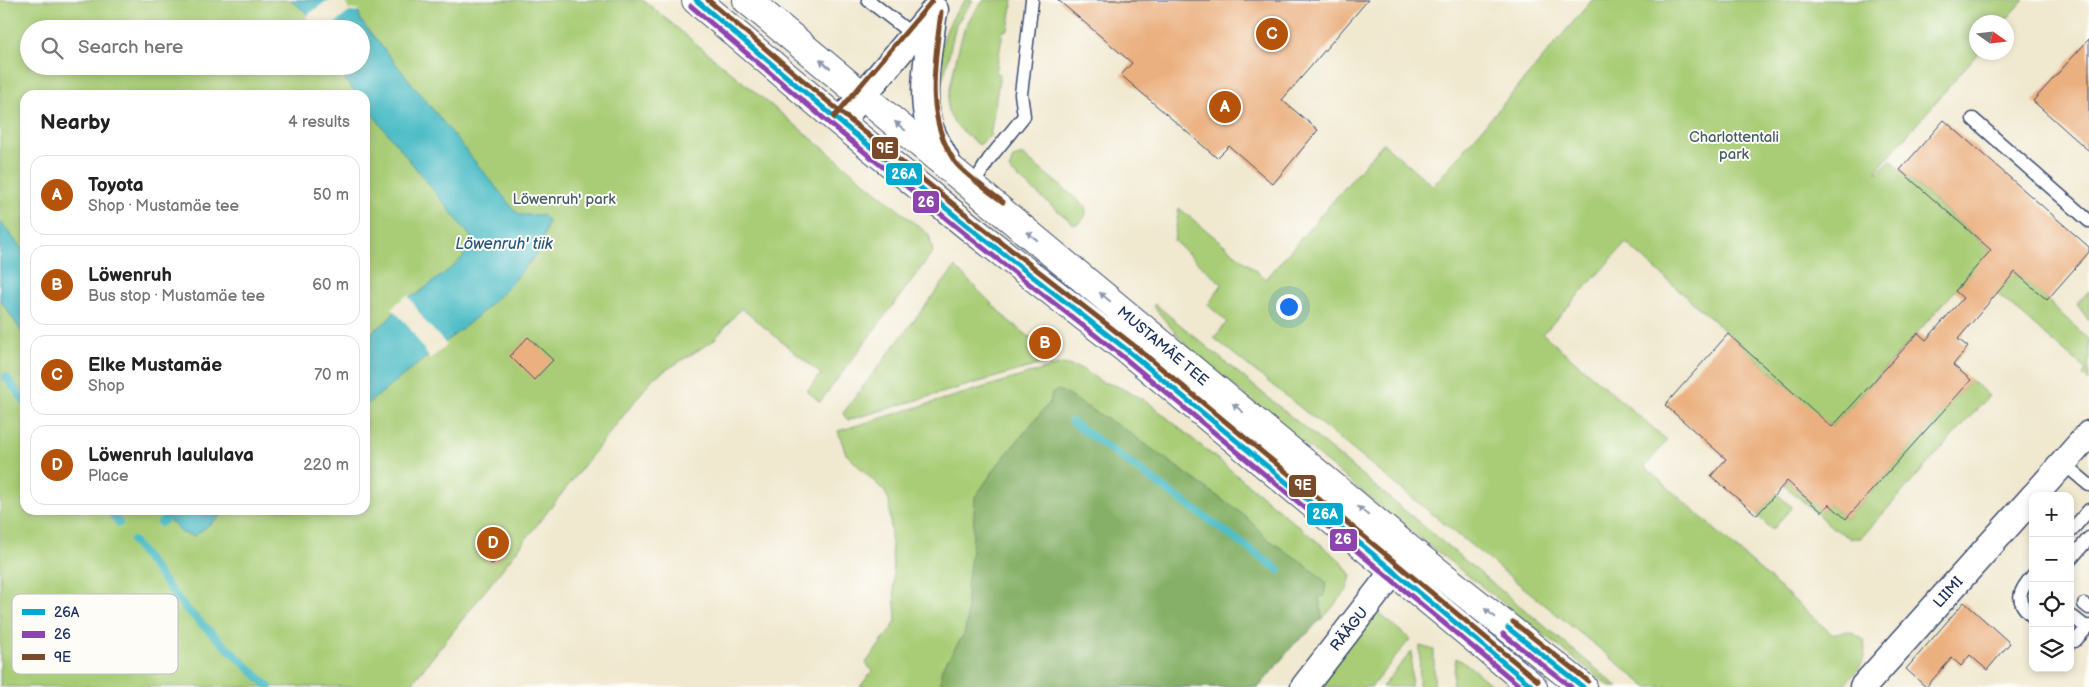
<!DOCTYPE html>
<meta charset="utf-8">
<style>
:root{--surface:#fff;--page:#f6f6f6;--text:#222;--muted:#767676;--line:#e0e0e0;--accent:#b45309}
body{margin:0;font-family:"Balsamiq Sans",sans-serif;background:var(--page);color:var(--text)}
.controls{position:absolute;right:15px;bottom:15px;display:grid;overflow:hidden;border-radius:10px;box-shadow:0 2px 8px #0003}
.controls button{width:45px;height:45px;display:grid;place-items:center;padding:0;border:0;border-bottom:1px solid var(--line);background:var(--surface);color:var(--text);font:25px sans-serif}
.compass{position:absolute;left:1969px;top:15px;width:45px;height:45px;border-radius:50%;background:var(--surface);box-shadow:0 2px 8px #0003;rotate:104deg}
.you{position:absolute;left:1288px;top:306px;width:18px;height:18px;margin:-12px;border:4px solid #fff;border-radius:50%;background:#1a73e8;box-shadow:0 0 0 8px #1a73e833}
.badge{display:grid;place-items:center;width:32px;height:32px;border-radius:50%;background:var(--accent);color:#fff;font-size:16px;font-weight:700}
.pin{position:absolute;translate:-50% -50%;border:2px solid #fff;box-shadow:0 1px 5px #0006}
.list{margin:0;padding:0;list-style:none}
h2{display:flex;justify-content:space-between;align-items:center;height:65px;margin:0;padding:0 20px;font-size:21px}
h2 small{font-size:16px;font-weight:400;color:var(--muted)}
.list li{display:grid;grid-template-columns:32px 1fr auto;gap:15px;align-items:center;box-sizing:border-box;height:80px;margin:0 10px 10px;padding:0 10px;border:1px solid var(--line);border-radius:15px}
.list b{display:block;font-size:19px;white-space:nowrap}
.list p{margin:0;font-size:16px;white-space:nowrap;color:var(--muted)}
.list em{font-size:16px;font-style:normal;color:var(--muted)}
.icon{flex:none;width:28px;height:28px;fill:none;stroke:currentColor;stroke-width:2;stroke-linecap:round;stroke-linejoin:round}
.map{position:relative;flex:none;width:2089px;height:687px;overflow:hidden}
.search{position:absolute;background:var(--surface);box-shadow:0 2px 8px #0003;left:20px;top:20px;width:350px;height:55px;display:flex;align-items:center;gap:12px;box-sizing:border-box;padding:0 18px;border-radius:28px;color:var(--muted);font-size:19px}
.panel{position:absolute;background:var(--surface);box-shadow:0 2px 8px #0003;left:20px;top:90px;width:350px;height:425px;border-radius:15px}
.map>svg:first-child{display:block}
.green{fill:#a9cd77;stroke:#627e6a;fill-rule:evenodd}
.forest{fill:#86b068;stroke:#507063}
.water{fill:#50bec7;stroke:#367692}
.pier{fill:#f0e8cf}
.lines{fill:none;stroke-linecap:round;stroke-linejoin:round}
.stream{stroke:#50bec7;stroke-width:8}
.building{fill:#ebb080}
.service-casing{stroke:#3b4b6f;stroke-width:15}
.minor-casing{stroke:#3b4b6f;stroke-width:29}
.secondary-casing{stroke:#3b4b6f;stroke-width:30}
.service{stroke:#fff;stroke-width:12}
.minor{stroke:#fff;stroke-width:26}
.secondary{stroke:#fff;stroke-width:28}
.bus-1-casing{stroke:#fdfcf7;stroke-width:9}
.bus-2-casing{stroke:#fdfcf7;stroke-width:9}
.bus-3-casing{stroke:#fdfcf7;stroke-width:9}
.bus-1{stroke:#00a9ce;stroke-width:5}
.bus-2{stroke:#8e44ad;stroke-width:5}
.bus-3{stroke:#7a4b2a;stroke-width:5}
.oneway{fill:#8d97ae}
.labels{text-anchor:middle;stroke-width:4;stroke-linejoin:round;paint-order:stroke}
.park-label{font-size:15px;fill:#465e66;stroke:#fdfcf7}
.street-label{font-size:15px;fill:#1b2f5e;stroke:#fdfcf7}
.water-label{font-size:16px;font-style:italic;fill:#2b5a7e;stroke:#fdfcf7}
.key{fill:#fdfcf7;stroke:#b9bec9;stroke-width:1}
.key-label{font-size:14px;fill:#1b2f5e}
.line-badge{stroke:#fdfcf7;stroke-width:2}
.badge-label{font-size:14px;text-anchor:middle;font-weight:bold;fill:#fff}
</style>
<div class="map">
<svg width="2089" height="687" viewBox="0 0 2089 687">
<rect width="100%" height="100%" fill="#fdfcf7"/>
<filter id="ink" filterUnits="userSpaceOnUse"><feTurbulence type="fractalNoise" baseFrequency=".02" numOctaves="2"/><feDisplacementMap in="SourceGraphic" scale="10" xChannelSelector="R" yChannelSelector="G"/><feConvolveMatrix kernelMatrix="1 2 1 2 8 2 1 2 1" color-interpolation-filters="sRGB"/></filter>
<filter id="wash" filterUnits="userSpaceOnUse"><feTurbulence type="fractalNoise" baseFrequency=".0096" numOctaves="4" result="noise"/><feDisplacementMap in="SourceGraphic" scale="20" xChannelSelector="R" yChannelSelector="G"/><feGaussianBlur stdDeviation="1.12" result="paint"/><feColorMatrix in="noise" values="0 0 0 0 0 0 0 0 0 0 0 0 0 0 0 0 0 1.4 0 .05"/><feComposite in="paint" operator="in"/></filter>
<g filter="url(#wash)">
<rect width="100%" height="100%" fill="#f0e8cf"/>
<g class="green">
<path d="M0 0H643L929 235 933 252 820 402 807 391 821 374 741 308 713 341 653 378 413 682 416 687H0ZM29 29H361V66H29ZM25 95H365V510H25Z"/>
<path d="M965 0H973L956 24 945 72 936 97C940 57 938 33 965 0Z"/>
<path d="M984 0H1013L1008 30 1003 31 996 73 1000 74 990 136 979 145C967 135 953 126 948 111 945 103 961 35 966 25 971 16 978 8 984 0Z"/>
<path d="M1592 0H2024L2004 22H1976V52L1978 53 1877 170V173L1891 159 1900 170 2047 300 2089 340V382L2083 376 2086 370 1972 272 1832 427 1824 420 1816 428 1792 407 1800 398 1626 243 1543 334 1667 440 1645 467 1833 635C1846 628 1852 632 1864 640 1868 665 1857 670 1842 687H1647L1214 338 1227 322 1208 305 1222 284 1174 241 1179 208 1266 279 1383 143 1433 186Z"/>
<path d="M1023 155 1085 206C1088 216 1084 220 1075 225L1009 170 1013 158Z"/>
<polygon points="955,267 1009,321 1050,353 1053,359 1048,362 848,420 845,417 843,413"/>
<polygon points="2089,291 2089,321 2077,304"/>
<polygon points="1155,304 1618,687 1611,687 1394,518 1190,350 1153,306"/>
<polygon points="1062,364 1080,368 1102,382 1117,386 1148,402 1341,561 1351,576 1347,590 1325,616 1294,644 1259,687 860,687 872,671 866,663 896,622 889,500 885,492 846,454 838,431"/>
<polygon points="1971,380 1989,396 1861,538 1850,538 1833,528 1784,485 1787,481 1822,512 1829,504 1846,519"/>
<polygon points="1776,493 1792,507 1772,530 1757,515"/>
<polygon points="1375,610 1410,639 1371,687 1316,687"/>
<polygon points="1420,646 1434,650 1434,687 1419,687"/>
<polygon points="1412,651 1411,687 1382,687"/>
<polygon points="1456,658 1468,665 1494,687 1452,687"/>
</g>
<polygon class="forest" points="1059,390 1127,431 1245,516 1269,540 1299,560 1326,582 1324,596 1319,597 1322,617 1308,633 1294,644 1259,687 941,687 941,670 964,634 967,622 967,586 972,549 975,497 999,463 1050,402 1052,393"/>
<g class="water">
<path d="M291 0H342L348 13 357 11 359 13 361 21 516 212 521 215H542L548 221 540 250 513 282 478 316 365 406V336C373 331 382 326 389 319 398 309 402 297 416 295L455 265 471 248V237L365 105V95H357L335 66H361V29H316L307 13Z"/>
<polygon points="0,221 25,253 25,337 0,299"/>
<polygon points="160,510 229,510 194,536 182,533"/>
</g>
<g class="pier">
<polygon points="328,0 344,0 349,10 357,9 359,11 348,13 328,29 313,29 306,16"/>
<polygon points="408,295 424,320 447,345 430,359 407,324 392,309 399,301"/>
</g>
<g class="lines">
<g class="stream">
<polyline points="6,377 25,402"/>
<polyline points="1072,422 1279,570"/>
<polyline points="109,510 119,523"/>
<polyline points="161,523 167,518"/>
<polyline points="133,541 185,608 269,687"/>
</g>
</g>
<g id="blocks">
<g class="building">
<polygon points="1058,0 1368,0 1282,100 1318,130 1273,184 1229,146 1217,158 1121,75 1132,63"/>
<polygon points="2089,39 2089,151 2033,101"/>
<polygon points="1944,120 2089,247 2089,252 2047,300 2015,272 1958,339 1968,347 1953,365 1971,380 1846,519 1829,504 1822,512 1787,481 1757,515 1711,476 1726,459 1665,405 1728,334 1832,427 1918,333 1926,340 1963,298 1955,291 1991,250 1900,170"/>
<polygon points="528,337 553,360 534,380 510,356"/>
<polygon points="497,536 504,555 492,564 475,551"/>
<polygon points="1964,602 2010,643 1987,670 1970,655 1961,666 1952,658 1926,687 1906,669"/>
</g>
</g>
</g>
<g filter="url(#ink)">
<use href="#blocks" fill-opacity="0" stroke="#3b4b6f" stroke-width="1"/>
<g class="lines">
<defs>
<g id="service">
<polyline points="868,0 913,35"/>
<polyline points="1973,119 2089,221"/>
<polyline points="972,187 989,159 1024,116 1021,94 1032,0"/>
<polyline points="2063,463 2089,485"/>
<polyline points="2070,532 2089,510"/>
<polyline points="2070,560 2089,538"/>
<path d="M2033 575C2018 592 2014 601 2033 617"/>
<polyline points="2084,604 2089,608"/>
<polyline points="2073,617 2087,628"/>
<polyline points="2070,640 2075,641 2089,626"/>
</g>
<g id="minor">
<path d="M934 11C930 44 918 98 931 130 936 143 944 156 950 168"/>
<polyline points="840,122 935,10"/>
<polyline points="2034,496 2089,434"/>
<polyline points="1304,687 1393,572"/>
<polyline points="1863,687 2033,497"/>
</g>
<g id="secondary">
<polyline points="696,0 840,122 969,227 1127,350 1533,687"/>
<polyline points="747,0 1410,550 1583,687"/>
</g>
</defs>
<use href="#service" class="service-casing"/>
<use href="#minor" class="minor-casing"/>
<use href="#secondary" class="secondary-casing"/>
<use href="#service" class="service"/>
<use href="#minor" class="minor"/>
<use href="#secondary" class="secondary"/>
<defs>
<g id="bus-1">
<polyline points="696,0 840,122 969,227 1127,350 1533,687"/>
<polyline points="1508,628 1583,687"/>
</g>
<g id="bus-2">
<polyline points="691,6 835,128 964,233 1122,356 1521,687"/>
<polyline points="1503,634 1571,687"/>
</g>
<g id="bus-3">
<polyline points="708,0 845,116 974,221 1132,344 1538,681"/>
<path d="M941 12C935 63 924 116 955 162 963 173 991 193 1003 202"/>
<polyline points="834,117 932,1"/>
<polyline points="1513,622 1588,681"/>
</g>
</defs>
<use href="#bus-1" class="bus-1-casing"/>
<use href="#bus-2" class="bus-2-casing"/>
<use href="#bus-3" class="bus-3-casing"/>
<use href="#bus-1" class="bus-1"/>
<use href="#bus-2" class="bus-2"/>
<use href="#bus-3" class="bus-3"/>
</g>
<defs><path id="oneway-solid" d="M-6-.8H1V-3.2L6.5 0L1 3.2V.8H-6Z" transform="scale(1.25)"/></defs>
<g class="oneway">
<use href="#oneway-solid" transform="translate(825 64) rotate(-140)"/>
<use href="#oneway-solid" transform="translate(900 126) rotate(-140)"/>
<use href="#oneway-solid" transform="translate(1032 236) rotate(-140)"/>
<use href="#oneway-solid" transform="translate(1105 297) rotate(-140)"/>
<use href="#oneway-solid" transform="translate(1238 408) rotate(-140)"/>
<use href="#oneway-solid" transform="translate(1363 511) rotate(-140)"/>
<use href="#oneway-solid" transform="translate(1490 613) rotate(-142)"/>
</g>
</g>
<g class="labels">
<g class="park-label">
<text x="1734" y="142">Charlottentali<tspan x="1734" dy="17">park</tspan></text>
<text x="564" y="204">Löwenruh' park</text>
</g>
<g class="street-label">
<text transform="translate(1163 346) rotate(40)" y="5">MUSTAMÄE TEE</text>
<text transform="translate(1948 592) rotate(-48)" y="5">LIIMI</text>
<text transform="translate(1349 629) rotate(-52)" y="5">RÄÄGU</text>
</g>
<g class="water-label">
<text x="504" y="249">Löwenruh' tiik</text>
</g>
</g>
<rect x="12" y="594" width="166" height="80" rx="8" class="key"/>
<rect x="22" y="609" width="23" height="6" fill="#00a9ce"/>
<rect x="22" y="631" width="23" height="7" fill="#8e44ad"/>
<rect x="22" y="654" width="23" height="6" fill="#7a4b2a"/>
<g class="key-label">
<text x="54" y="617">26A</text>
<text x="54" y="639">26</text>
<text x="54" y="662">9E</text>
</g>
<g class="line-badge">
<rect x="871" y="136" width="28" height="24" rx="5" fill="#7a4b2a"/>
<rect x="885" y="162" width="38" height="24" rx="5" fill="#00a9ce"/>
<rect x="912" y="190" width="28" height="24" rx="5" fill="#8e44ad"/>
<rect x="1288" y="474" width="29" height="24" rx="5" fill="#7a4b2a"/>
<rect x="1306" y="502" width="38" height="24" rx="5" fill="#00a9ce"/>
<rect x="1329" y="528" width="29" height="24" rx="5" fill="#8e44ad"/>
</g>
<g class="badge-label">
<text x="885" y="153">9E</text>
<text x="904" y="179">26A</text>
<text x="926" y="207">26</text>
<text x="1303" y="490">9E</text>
<text x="1325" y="519">26A</text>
<text x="1343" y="544">26</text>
</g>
</svg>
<div class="controls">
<button>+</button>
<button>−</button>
<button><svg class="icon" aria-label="locate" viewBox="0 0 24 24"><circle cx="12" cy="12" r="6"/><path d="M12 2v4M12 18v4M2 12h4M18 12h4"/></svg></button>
<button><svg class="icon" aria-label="layers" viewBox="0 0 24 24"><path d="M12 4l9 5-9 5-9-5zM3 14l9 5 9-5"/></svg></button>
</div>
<svg class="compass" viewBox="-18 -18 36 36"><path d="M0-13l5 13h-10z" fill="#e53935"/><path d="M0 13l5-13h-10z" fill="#767676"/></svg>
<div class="you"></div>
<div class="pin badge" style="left:1225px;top:107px">A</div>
<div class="pin badge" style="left:1045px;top:343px">B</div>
<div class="pin badge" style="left:1272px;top:34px">C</div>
<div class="pin badge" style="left:493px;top:543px">D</div>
<div class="search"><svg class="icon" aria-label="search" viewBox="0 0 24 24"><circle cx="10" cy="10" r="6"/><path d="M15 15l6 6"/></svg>Search here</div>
<section class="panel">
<h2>Nearby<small>4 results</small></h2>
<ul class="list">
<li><span class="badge">A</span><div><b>Toyota</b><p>Shop · Mustamäe tee</p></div><em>50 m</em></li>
<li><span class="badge">B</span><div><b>Löwenruh</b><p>Bus stop · Mustamäe tee</p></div><em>60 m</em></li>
<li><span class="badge">C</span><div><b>Elke Mustamäe</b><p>Shop</p></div><em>70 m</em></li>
<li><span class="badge">D</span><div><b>Löwenruh laululava</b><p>Place</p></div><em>220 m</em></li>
</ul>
</section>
</div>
